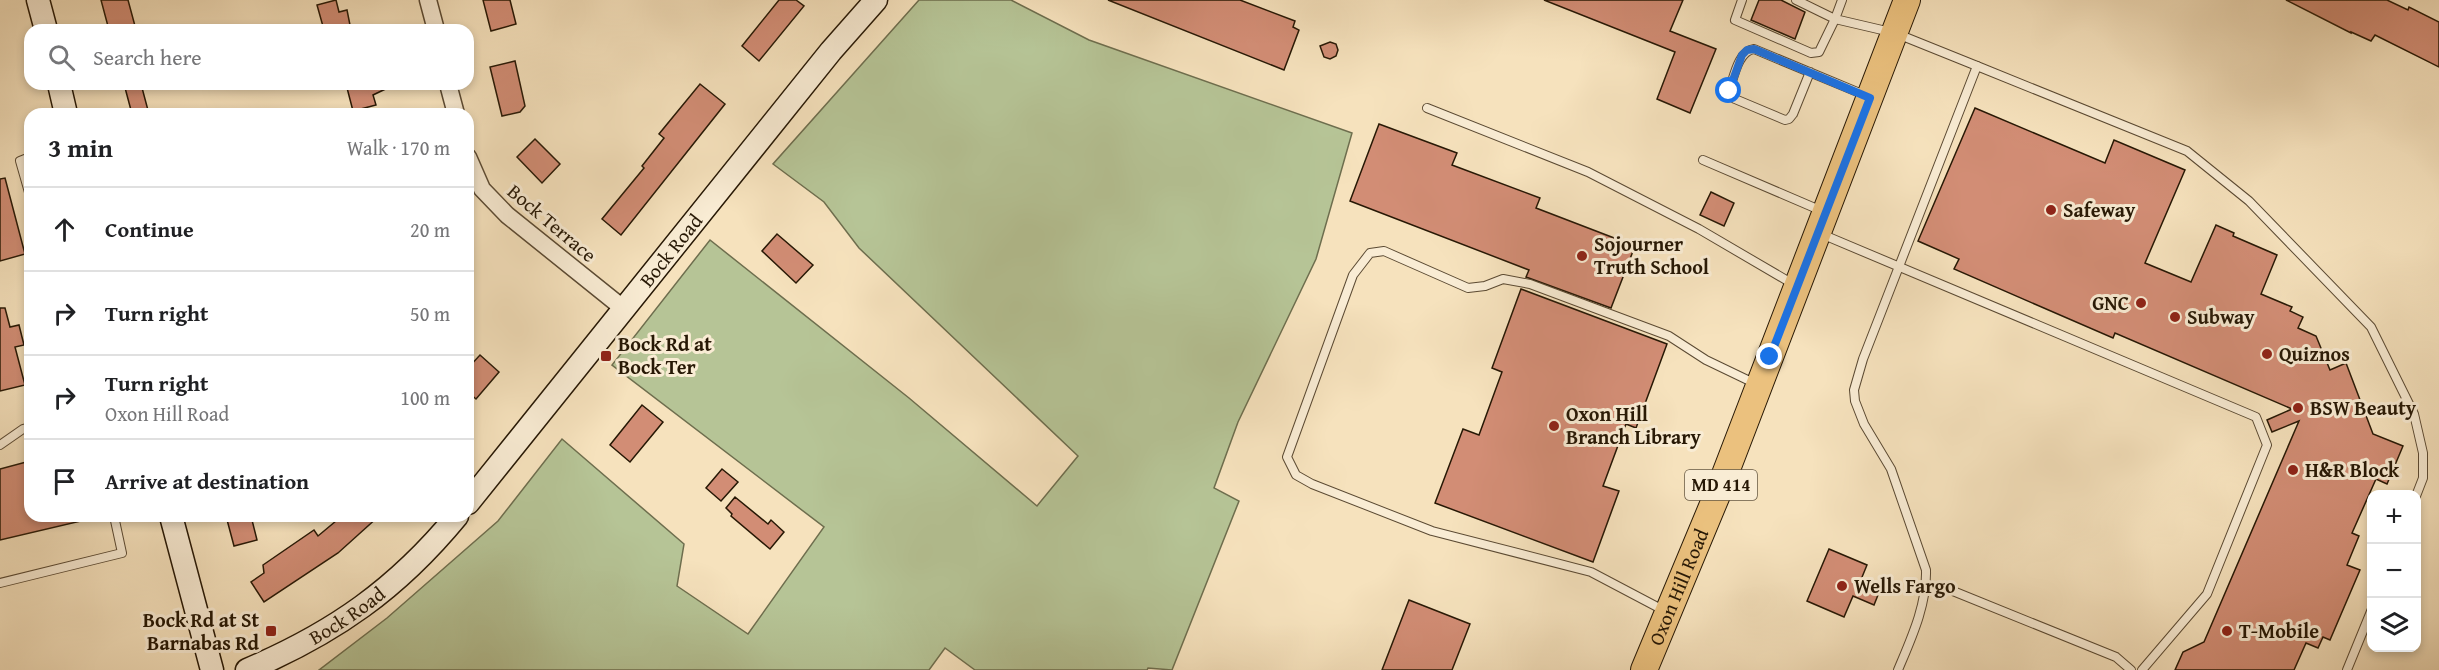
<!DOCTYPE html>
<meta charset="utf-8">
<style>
:root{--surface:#fff;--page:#f2f2f2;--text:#202124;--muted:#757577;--line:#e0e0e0}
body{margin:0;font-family:"Gentium Book Plus",serif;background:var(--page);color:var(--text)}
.controls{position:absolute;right:18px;bottom:18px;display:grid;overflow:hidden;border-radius:12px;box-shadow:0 3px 9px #0003}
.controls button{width:54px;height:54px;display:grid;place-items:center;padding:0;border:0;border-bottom:2px solid var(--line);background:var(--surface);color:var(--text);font:30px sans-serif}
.stop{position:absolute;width:18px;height:18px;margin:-14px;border:4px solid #1a73e8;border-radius:50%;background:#fff}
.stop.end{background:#1a73e8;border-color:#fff;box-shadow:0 2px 6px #0008}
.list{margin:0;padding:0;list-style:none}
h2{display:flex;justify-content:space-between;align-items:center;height:78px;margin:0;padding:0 24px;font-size:26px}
h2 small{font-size:20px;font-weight:400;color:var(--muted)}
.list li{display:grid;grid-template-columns:39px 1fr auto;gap:18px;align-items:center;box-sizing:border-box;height:84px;padding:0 24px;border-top:2px solid var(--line)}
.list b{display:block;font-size:22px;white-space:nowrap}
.list p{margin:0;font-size:20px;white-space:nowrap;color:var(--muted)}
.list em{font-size:20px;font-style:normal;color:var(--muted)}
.icon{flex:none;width:33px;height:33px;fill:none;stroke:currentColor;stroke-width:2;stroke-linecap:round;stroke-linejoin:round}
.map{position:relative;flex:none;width:2439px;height:670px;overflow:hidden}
.search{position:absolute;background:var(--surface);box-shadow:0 3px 9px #0003;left:24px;top:24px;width:450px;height:66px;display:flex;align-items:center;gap:15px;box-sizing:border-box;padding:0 21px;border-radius:18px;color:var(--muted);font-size:22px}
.panel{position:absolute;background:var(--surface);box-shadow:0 3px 9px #0003;left:24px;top:108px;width:450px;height:414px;border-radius:18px}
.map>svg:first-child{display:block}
.green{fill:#b6c496;stroke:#6e6e4e;stroke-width:1.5}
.building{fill:#d28d75;stroke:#271805;stroke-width:1.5}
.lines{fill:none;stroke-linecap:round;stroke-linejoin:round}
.lane-casing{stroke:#5b4a33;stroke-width:10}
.street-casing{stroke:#5b4a33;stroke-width:19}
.secondary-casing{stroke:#271805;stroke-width:25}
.primary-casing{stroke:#271805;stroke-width:28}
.lane{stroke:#f9ecd4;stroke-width:8}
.street{stroke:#f9ecd4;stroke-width:16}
.secondary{stroke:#f9ecd4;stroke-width:22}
.primary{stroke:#ebc17e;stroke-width:26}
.route{stroke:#1a73e8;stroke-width:8}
.poi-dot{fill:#8f2418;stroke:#f9ecd4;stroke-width:2}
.labels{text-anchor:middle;stroke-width:6;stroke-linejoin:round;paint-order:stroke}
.shield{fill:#f9ecd4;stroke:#665843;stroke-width:1.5}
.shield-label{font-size:18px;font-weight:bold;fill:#271805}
.poi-label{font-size:20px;font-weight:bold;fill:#271805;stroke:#f9ecd4;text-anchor:start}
.street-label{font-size:20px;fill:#271805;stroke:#f9ecd4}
</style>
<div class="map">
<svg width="2439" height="670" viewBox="0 0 2439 670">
<rect width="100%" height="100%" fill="#f6e2bd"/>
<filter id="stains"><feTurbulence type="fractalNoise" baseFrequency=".00333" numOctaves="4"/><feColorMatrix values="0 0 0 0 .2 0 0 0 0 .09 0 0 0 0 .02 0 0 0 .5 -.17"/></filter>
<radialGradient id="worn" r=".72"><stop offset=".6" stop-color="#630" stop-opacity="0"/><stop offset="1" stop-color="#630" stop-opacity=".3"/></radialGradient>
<polygon class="green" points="919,0 1011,0 1089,40 1352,133 1316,259 1238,422 1214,488 1239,501 1172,670 1148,668 1147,670 975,670 945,648 929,670 319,670 387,618 498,521 562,439 684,544 677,586 748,634 824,527 612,365 710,240 909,398 1037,506 1078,456 859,248 824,202 773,164"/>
<g class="building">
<polygon points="101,0 128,0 135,26 120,30 109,30"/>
<polygon points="336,0 339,12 347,10 350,25 324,30 317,5"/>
<polygon points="483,0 510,0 516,24 491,31"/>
<polygon points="779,0 796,0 804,6 759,61 742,46"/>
<polygon points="1108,0 1240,0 1295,21 1293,27 1299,30 1284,70"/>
<polygon points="1544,0 1683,0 1670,31 1716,49 1690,113 1657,99 1675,52"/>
<polygon points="1759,0 1781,0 1805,12 1795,39 1751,20"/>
<polygon points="2286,0 2387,0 2408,10 2409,7 2439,22 2439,67 2375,35 2371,41 2351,32 2351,33"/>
<polygon points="1330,42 1336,44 1338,50 1336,56 1330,59 1324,57 1320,46"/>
<polygon points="515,61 525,106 520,112 502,116 490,67"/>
<polygon points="124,84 141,84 149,114 132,114"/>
<polygon points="346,84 396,84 373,95 376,105 353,111"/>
<polygon points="700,84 725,104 621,235 602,219 644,168 642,166 664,138 659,134"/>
<polygon points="1975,108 2105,163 2114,140 2185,170 2145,263 2191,282 2216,225 2234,233 2233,236 2277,255 2261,294 2292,307 2290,311 2303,317 2298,328 2316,336 2330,370 2346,363 2373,434 2403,446 2387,484 2376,479 2352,533 2359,536 2347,565 2360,570 2330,640 2323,637 2318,648 2306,643 2294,670 2175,670 2183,652 2204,642 2299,421 2272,432 2267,420 2292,409 2115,333 2113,338 1954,269 1959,259 1918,241"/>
<polygon points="1379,124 1457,153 1452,165 1540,198 1536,208 1635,246 1611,308 1526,277 1529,270 1350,201"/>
<polygon points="535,139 560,164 542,183 517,157"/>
<polygon points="5,178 25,254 0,261 0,179"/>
<polygon points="1711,192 1734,203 1724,226 1700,215"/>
<polygon points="777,234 813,265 796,283 762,251"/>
<polygon points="1521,289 1667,344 1636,428 1626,424 1603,486 1619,491 1593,562 1435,503 1463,429 1479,435 1502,372 1492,368"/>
<polygon points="0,308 5,308 10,327 19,325 24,345 15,347 25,385 0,391"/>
<polygon points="480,355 499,372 476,399 468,392 468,368"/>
<polygon points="642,405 663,422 630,462 610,445"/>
<polygon points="30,461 30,516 80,516 81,521 0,540 0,469"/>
<polygon points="722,469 738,482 721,501 706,488"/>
<polygon points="735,497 768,524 771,520 784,532 770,549 731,516 732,514 726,508"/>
<polygon points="226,516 251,516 257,540 234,546"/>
<polygon points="342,516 379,516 338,553 264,602 251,582 264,573 263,565 314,530 318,536"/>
<polygon points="1829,549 1867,565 1860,582 1880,590 1874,605 1853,596 1844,617 1807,601"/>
<polygon points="1409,600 1470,624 1452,670 1382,670"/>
</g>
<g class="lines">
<defs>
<g id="lane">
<polyline points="1742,0 1735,20 1811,53 1819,52 1835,19 1796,0"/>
<path d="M1842 0 1835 19 1895 33 1977 66 1863 359 1854 390 1855 401 1864 424 1891 469 1926 570C1927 605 1911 639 1898 670"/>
<polyline points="1977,66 2187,151 2249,201 2371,327 2414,414 2423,453 2423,478 2416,496"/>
<path d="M1810 72 1793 114 1789 119 1785 120 1735 99 1730 96 1729 91C1734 77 1738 51 1754 49L1867 96"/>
<polyline points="1427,108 1588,172 1699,229 1793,284"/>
<polyline points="30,157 20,161 30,196"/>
<polyline points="1703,160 1822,211"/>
<polyline points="1819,233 2256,417 2267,445 2207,594 2142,670"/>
<polyline points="0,445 23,429 30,427"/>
<polyline points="0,583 122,553 114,516"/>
<polyline points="1926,585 1943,587 2116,657 2131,670"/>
<polyline points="1665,611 1591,572 1432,531 1312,484 1296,475 1287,457 1353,275 1370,253 1384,251 1468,288 1485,286 1503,279 1530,284 1669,336 1706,360 1756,384"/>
<polyline points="2347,670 2372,609"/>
</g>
<g id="street">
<polyline points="428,0 436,30"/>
<polyline points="448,84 456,114"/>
<polyline points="468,157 482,189 507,215 624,309"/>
</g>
<g id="secondary">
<polyline points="38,0 46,30"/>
<polyline points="59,84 66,114"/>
<path id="s1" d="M468 503 831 51 876 0"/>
<polyline points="171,516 212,670"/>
<path id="s2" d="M247 670C334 633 397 589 457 516"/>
</g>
<g id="primary">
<path id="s3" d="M1644 670 1719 490 1907 0"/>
</g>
</defs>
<use href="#lane" class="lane-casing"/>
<use href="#street" class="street-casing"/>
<use href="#secondary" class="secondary-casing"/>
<use href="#primary" class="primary-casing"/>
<use href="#lane" class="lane"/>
<use href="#street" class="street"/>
<use href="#secondary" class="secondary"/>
<use href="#primary" class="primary"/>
</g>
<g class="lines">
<polyline class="route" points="1729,91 1742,55 1747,50 1754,49 1870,98 1770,357"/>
</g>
<g class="poi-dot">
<circle cx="2051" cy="210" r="6"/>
<circle cx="1582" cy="256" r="6"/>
<circle cx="2141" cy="303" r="6"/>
<circle cx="2175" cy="317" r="6"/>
<circle cx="2267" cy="354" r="6"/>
<rect x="600" y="350" width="12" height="12" rx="3"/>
<circle cx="2298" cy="408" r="6"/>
<circle cx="1554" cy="426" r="6"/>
<circle cx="2293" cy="470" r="6"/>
<circle cx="1842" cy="586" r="6"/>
<rect x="265" y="625" width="12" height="12" rx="3"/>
<circle cx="2227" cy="631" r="6"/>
</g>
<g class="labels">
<rect class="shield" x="1685" y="470" width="72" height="30" rx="4.5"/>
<g class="shield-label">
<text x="1721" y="491">MD 414</text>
</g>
<g class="poi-label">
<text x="2063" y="217">Safeway</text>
<text x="1594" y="251">Sojourner<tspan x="1594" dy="23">Truth School</tspan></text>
<text x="2129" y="310" text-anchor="end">GNC</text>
<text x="2187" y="324">Subway</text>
<text x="618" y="351">Bock Rd at<tspan x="618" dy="23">Bock Ter</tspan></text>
<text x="2279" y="361">Quiznos</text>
<text x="2310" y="415">BSW Beauty</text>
<text x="1566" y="421">Oxon Hill<tspan x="1566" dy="23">Branch Library</tspan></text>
<text x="2305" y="477">H&amp;R Block</text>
<text x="1854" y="593">Wells Fargo</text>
<text x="259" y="627" text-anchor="end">Bock Rd at St<tspan x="259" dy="23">Barnabas Rd</tspan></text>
<text x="2239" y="638">T-Mobile</text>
</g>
<g class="street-label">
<text transform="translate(552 223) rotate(40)" y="7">Bock Terrace</text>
<text dy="7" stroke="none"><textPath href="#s1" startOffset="324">Bock Road</textPath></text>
<text dy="7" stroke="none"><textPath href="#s3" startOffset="90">Oxon Hill Road</textPath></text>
<text dy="7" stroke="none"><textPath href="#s2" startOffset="114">Bock Road</textPath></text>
</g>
</g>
<rect width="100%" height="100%" filter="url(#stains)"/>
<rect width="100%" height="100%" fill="url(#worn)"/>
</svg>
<div class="controls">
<button>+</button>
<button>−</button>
<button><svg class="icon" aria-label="layers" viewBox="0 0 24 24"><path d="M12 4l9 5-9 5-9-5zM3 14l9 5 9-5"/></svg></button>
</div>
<div class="stop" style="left:1729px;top:91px"></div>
<div class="stop end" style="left:1770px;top:357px"></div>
<div class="search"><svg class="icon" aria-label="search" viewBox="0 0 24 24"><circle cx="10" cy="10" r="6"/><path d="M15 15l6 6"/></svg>Search here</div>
<section class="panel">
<h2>3 min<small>Walk · 170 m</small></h2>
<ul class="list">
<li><svg class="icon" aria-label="ahead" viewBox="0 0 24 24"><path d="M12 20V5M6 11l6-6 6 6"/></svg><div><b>Continue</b></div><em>20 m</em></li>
<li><svg class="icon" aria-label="right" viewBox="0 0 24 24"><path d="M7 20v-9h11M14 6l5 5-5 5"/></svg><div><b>Turn right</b></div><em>50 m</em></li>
<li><svg class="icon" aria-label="right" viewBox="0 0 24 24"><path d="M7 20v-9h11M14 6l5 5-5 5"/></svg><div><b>Turn right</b><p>Oxon Hill Road</p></div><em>100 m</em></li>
<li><svg class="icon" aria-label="arrive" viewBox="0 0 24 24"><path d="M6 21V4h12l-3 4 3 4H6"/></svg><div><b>Arrive at destination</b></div></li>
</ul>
</section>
</div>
